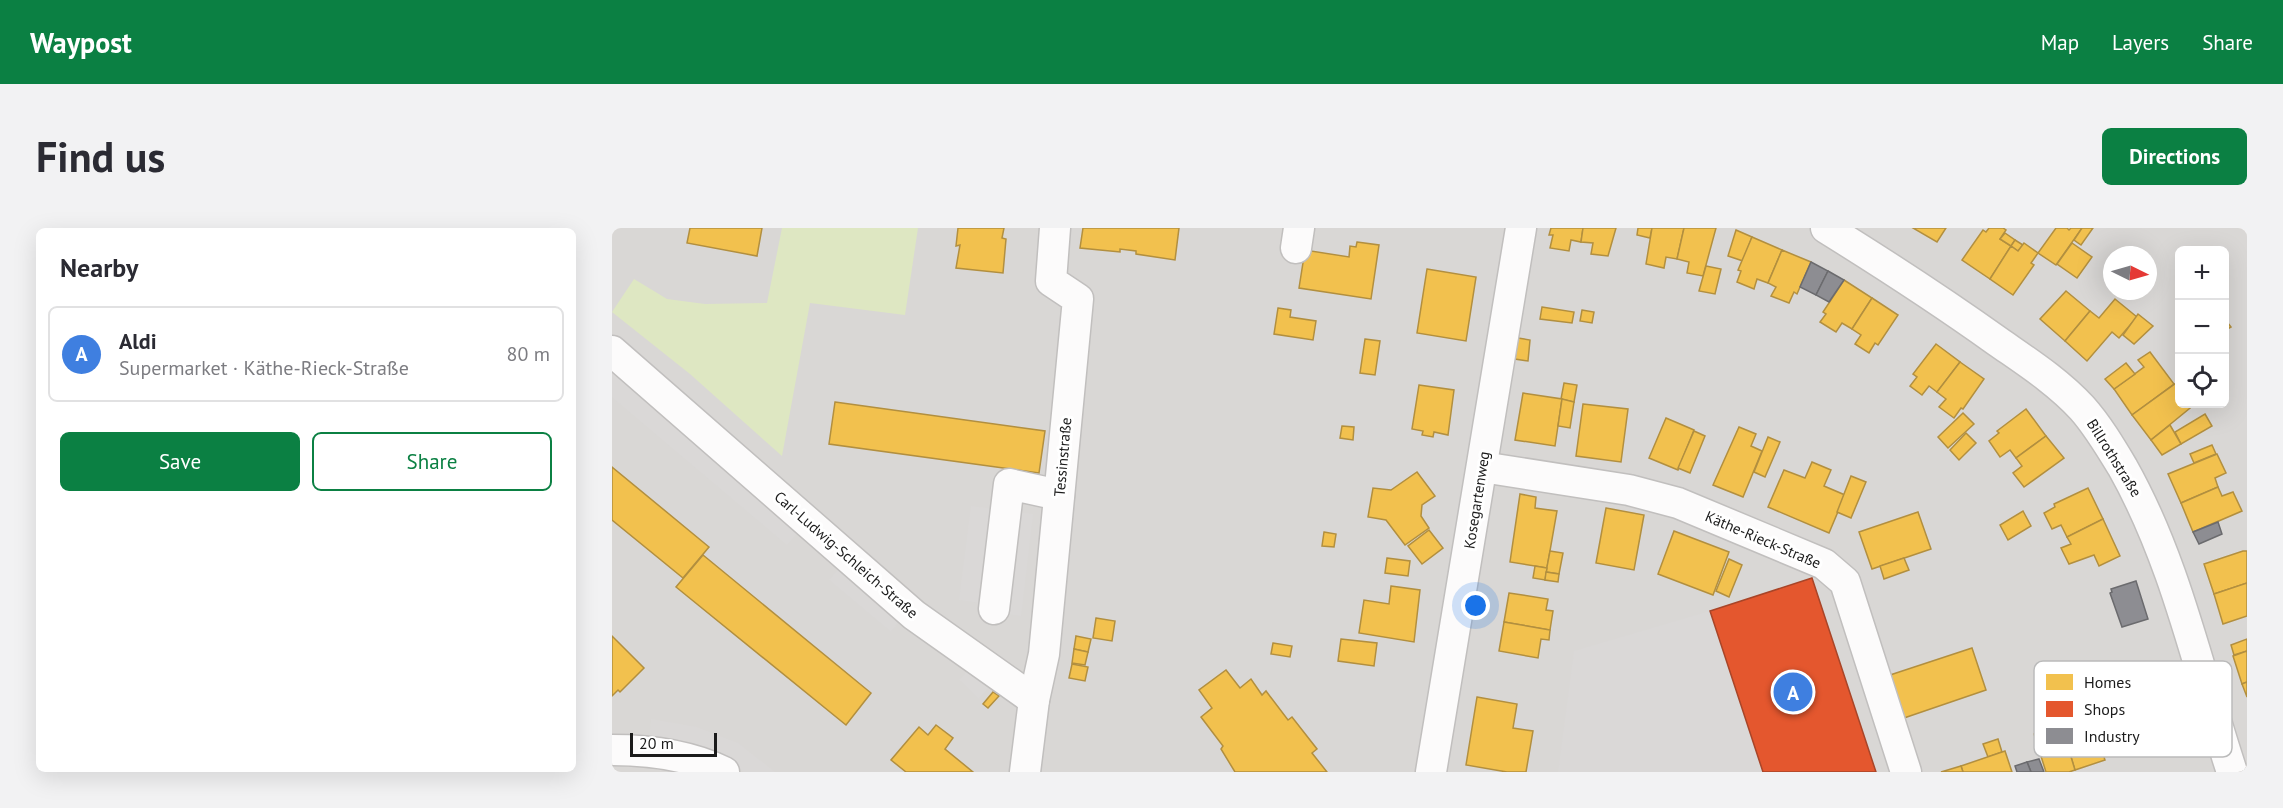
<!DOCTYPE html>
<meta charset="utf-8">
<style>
:root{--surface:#fff;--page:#f2f2f3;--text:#2b2b33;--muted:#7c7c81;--line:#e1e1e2;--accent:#0b8043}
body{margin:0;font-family:"PT Sans",sans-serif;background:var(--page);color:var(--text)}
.controls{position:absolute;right:18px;top:18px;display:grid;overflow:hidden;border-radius:9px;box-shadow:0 6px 24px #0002}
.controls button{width:54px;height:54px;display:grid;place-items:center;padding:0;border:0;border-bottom:2px solid var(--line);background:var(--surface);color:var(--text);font:30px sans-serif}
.compass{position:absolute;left:1491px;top:18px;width:54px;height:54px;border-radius:50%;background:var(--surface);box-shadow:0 6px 24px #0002;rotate:95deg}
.scale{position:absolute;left:18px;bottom:15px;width:87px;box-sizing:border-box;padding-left:6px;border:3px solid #1b1b1b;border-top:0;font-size:16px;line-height:21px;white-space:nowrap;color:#1b1b1b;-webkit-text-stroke:4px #fff;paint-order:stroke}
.you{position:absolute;left:864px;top:378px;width:21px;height:21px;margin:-15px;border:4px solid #fff;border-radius:50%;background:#1a73e8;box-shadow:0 0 0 9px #1a73e833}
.badge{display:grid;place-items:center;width:39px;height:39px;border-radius:50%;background:var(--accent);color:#fff;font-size:20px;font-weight:700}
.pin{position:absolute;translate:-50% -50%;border:3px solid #fff;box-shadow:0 2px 6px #0006}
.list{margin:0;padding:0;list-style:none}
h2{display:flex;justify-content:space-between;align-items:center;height:78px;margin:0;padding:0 24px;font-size:26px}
h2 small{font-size:20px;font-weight:400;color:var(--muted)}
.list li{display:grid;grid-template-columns:39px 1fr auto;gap:18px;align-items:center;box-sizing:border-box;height:96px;margin:0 12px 12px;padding:0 12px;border:2px solid var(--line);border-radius:9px}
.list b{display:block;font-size:22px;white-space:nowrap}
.list p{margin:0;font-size:20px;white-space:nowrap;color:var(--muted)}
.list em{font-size:20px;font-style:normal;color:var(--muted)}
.actions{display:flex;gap:12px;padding:18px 24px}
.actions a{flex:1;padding:14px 0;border:2px solid var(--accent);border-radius:9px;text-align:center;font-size:21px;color:var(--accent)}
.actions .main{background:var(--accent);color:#fff}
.icon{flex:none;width:33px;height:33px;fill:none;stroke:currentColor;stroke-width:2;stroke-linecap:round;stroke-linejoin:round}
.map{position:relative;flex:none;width:1635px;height:544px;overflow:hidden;border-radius:9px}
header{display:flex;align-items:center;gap:36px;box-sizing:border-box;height:84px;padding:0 30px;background:var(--accent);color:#fff}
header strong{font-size:28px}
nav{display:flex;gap:33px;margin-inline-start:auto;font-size:21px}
.intro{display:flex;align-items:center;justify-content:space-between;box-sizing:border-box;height:144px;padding:0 36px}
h1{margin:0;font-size:42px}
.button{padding:15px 27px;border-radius:9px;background:var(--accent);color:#fff;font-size:21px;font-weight:700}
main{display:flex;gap:36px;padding:0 36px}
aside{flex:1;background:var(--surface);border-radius:9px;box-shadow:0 6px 24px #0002}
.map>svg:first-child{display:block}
.residential{fill:#d9d7d5;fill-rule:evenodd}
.grass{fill:#dee7c2}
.parking{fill:#dad8d7}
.homes{fill:#f2c14e;stroke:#b28f3f;stroke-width:1.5}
.shops{fill:#e4572e;stroke:#a84528;stroke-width:1.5}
.industry{fill:#8d8d92;stroke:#6b6b6e;stroke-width:1.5}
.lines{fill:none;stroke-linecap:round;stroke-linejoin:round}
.minor-casing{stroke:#c1bfbe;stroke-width:33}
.minor{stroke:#fcfbfb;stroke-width:30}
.labels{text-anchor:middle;stroke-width:6;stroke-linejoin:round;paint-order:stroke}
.street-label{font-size:15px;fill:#1b1b1b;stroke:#fff}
.key{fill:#fff;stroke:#bbb;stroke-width:1.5}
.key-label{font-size:16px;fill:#1b1b1b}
</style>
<header>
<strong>Waypost</strong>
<nav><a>Map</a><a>Layers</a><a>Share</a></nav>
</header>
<div class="intro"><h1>Find us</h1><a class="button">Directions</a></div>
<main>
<aside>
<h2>Nearby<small></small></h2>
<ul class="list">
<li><span class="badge" style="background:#3f7fe0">A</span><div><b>Aldi</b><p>Supermarket · Käthe-Rieck-Straße</p></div><em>80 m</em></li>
</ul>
<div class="actions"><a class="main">Save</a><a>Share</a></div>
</aside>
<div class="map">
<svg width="1635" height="544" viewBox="0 0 1635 544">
<rect width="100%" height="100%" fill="#eae7e4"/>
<path class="residential" d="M0 0H1635V544H0ZM1568 22H1612V176H1568ZM1500 27H1536V63H1500Z"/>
<polygon class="grass" points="170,0 306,0 293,87 198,75 170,228 78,146 0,84 22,51 55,71 93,76 155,75"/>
<g class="parking">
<polygon points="0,142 188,302 175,317 0,169"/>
<polygon points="359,278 421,286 409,388 370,383 370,375 347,372"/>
<polygon points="230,336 292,388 279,404 217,352"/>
<polygon points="1098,383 1151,544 946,544 962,423"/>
<polygon points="360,437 380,456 367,471 347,452"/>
<polygon points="39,491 85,499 126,515 163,544 132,544 116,531 37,511"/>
</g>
<g class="homes">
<polygon points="78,0 150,0 145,28 75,15"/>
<polygon points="346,0 392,0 390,10 394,11 391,45 344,40 348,17 344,18"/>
<polygon points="471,0 567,0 563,32 524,26 524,23 508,21 508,24 468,20"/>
<polygon points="939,0 971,0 969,14 959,12 957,23 938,20 941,7 937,7"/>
<polygon points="971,0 1004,0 996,28 979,26 981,15 969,14"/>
<polygon points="1026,0 1040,0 1038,10 1025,7"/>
<polygon points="1040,0 1072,0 1065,31 1054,29 1052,40 1034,36"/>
<polygon points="1072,0 1104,0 1091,48 1075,45 1077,34 1065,31"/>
<polygon points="1301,0 1334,0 1325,14"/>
<polygon points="1377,0 1391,0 1394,2 1388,11 1399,18 1378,51 1350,32 1371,2 1374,4"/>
<polygon points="1444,0 1455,0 1457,2 1459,0 1470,0 1444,37 1426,25"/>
<polygon points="1470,0 1481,0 1469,17 1462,12"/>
<polygon points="1124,2 1140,9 1131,33 1116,28"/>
<polygon points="1393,5 1403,12 1399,18 1388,11"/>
<polygon points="1140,9 1170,22 1156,55 1145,51 1142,61 1125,54 1129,43 1126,42"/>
<polygon points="1403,12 1411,17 1406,23 1399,18"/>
<polygon points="745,14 767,17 759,71 687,60 693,22 737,29 738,18 744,19"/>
<polygon points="1412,15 1426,25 1419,35 1422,37 1401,67 1378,51 1399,18 1406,23"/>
<polygon points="1460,15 1480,29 1465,50 1445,36"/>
<polygon points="1170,22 1199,34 1185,66 1182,64 1177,75 1159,68 1164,59 1156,55"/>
<polygon points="1094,38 1109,41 1103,66 1087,63"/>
<polygon points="815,41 864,49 854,113 805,105"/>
<polygon points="1232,52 1260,70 1240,101 1230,95 1224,104 1208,94 1214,86 1211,84"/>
<polygon points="1454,63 1478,83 1453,113 1428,91"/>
<polygon points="1260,70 1286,87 1266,117 1263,115 1257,125 1243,116 1249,107 1240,101"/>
<polygon points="1503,71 1525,89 1507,110 1500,104 1475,133 1453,113 1478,83 1487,90"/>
<polygon points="930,79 962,84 960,95 928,91"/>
<polygon points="666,80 679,82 678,89 704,93 701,112 662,106"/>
<polygon points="970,82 982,84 980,95 968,93"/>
<polygon points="1526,86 1541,98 1522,116 1511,107"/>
<polygon points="1612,90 1619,99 1612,103"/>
<polygon points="906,110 918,112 916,133 903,131"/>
<polygon points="753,111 768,113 763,147 748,145"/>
<polygon points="1324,116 1348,134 1325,164 1317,158 1310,167 1298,158 1305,149 1301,146"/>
<polygon points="1538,124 1562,156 1520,187 1502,161 1532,139 1526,132"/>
<polygon points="1348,134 1372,151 1351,181 1349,180 1342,190 1327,179 1334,171 1325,164"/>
<polygon points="1514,135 1523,146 1502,161 1493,151"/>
<polygon points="1567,153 1568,176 1583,176 1539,212 1520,187"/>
<polygon points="952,155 965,157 962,174 949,171"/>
<polygon points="807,157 842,162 836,207 822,204 821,209 810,207 811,203 800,201"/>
<polygon points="911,165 950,171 943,218 903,212"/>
<polygon points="950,171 962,174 958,200 946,198"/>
<polygon points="223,174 433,203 427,245 217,216"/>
<polygon points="971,176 1016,181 1009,234 964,228"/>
<polygon points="1414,181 1434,208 1404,230 1398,222 1388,229 1377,213 1387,205 1385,203"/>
<polygon points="1351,185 1362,196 1336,220 1326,209"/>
<polygon points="1593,186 1600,198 1569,216 1563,204"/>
<polygon points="1054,190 1082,202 1066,242 1037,230"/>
<polygon points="1558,197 1569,216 1550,227 1539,212"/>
<polygon points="730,198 742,199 741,212 728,210"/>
<polygon points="1127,199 1144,206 1139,218 1150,223 1131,269 1101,257"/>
<polygon points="1082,203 1093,208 1078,245 1066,240"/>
<polygon points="1354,205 1364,215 1347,232 1338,222"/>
<polygon points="1434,208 1452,230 1412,259 1401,245 1410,238 1404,230"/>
<polygon points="1156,209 1168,214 1153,249 1142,244"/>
<polygon points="1600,217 1604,226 1582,235 1578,226"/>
<polygon points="1605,226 1614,245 1603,250 1606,259 1569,275 1556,246"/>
<polygon points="1200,234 1219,242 1212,258 1233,267 1217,305 1156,279 1172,242 1193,250"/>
<polygon points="0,239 97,319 71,350 0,292"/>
<polygon points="805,244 823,268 810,277 809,288 817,300 793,317 774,292 756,289 761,260 779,262"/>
<polygon points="1239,248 1254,254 1239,290 1225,284"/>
<polygon points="1606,259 1610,268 1621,264 1630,283 1581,304 1569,275"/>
<polygon points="1476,260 1491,291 1455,309 1449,297 1440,301 1432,285 1443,279 1442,276"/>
<polygon points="908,266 924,269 923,280 945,283 935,340 898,334"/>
<polygon points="994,280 1032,287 1022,342 984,335"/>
<polygon points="1411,283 1419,298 1396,312 1388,297"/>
<polygon points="1306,284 1319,321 1260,341 1247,304"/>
<polygon points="1491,291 1508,328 1487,338 1482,327 1457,336 1449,320 1459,316 1455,309"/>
<polygon points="817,302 831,320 810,336 796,318"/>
<polygon points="1062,303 1117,324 1101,367 1046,346"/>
<polygon points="712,304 724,306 722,319 710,318"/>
<polygon points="938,323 951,325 947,346 934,344"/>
<polygon points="1631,323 1635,323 1635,355 1602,366 1592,336"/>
<polygon points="91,327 259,465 234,497 64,359"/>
<polygon points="775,330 798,333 796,348 773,345"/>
<polygon points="1292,330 1297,342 1272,351 1268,338"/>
<polygon points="1117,331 1130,337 1117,369 1104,363"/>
<polygon points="923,338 935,340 933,352 921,350"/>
<polygon points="934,344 947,346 946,354 933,352"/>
<polygon points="1635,355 1635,388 1611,396 1602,366"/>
<polygon points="779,358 808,362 802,414 747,405 752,372 777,376"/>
<polygon points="897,365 936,371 934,382 941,383 938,402 892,394"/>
<polygon points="484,390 503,393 500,413 481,410"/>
<polygon points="892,394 938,402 937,412 929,411 926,430 887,423"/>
<polygon points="0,408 32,440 8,464 6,462 0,468"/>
<polygon points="464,408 479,411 476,424 462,421"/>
<polygon points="729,411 765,415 762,438 726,433"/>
<polygon points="1635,411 1635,423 1622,427 1619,417"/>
<polygon points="661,415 680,418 678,429 659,426"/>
<polygon points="1360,420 1374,462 1292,490 1278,447"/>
<polygon points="462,421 476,424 473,437 460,435"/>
<polygon points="1635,423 1635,454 1630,456 1621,428"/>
<polygon points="460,436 476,439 473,453 457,450"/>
<polygon points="614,442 628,460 639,451 650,467 654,463 676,492 680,489 705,521 700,525 715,544 623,544 609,521 611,518 589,489 600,480 587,462"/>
<polygon points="1635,454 1635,469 1630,456"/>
<polygon points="381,464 387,468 376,480 371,476"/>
<polygon points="865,469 905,476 901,500 921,503 914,544 895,544 854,537"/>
<polygon points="1478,487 1493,532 1463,542 1452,506 1464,501 1461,493"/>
<polygon points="324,497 341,510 333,521 361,544 294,544 279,532 307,499 316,507"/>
<polygon points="1437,501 1440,509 1452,506 1463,542 1457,544 1434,544 1422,506"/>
<polygon points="1386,511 1390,524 1376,529 1371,516"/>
<polygon points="1393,523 1400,544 1351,544 1349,538"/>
<polygon points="1349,538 1351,544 1329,544"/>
</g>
<polygon class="shops" points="1200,350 1264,544 1151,544 1098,383"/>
<g class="industry">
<polygon points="1199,34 1216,43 1204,67 1188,59"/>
<polygon points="1216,43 1232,52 1217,74 1204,67"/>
<polygon points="1606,294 1610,306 1587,316 1581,304"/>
<polygon points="1524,353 1536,391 1510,399 1498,365 1500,364 1499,361"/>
<polygon points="1427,531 1432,544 1419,544 1415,534"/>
<polygon points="1415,534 1419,544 1405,544 1403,538"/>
</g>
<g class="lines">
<defs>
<g id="minor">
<path d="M1214 0C1272 36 1329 73 1385 113 1415 134 1445 153 1470 180 1486 198 1499 220 1511 240 1564 334 1586 442 1620 544"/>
<polyline points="684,20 687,0"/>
<polyline points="0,123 302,387 422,472 413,544"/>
<polyline points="870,239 1017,262 1066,275 1212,336 1233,354 1294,544"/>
<polyline points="382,381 397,256 447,267"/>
<polyline points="422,472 432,426 466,71 439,53 443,0"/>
<path d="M0 522C39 522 77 527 112 544"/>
<polyline points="819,544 909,0"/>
</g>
</defs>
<use href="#minor" class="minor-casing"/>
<use href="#minor" class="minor"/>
</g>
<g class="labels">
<g class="street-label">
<text transform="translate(451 229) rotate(-85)" y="5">Tessinstraße</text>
<text transform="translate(1502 230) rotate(58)" y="5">Billrothstraße</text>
<text transform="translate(865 272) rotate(-81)" y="5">Kosegartenweg</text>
<text transform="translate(1151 312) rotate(23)" y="5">Käthe-Rieck-Straße</text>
<text transform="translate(234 327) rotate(41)" y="5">Carl-Ludwig-Schleich-Straße</text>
</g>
</g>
<rect x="1422" y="433" width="198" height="96" rx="9" class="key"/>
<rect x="1434" y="446" width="27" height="16" fill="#f2c14e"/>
<rect x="1434" y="473" width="27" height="16" fill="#e4572e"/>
<rect x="1434" y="500" width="27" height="16" fill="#8d8d92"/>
<g class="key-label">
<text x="1472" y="460">Homes</text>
<text x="1472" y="487">Shops</text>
<text x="1472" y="514">Industry</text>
</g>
</svg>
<div class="controls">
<button>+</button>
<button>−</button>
<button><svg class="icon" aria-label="locate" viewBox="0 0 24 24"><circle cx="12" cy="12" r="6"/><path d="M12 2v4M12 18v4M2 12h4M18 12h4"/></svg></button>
</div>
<svg class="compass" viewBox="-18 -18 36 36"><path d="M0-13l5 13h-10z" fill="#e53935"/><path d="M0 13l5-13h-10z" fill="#7c7c81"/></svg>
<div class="scale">20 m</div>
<div class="you"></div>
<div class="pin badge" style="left:1181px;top:464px;background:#3f7fe0">A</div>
</div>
</main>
